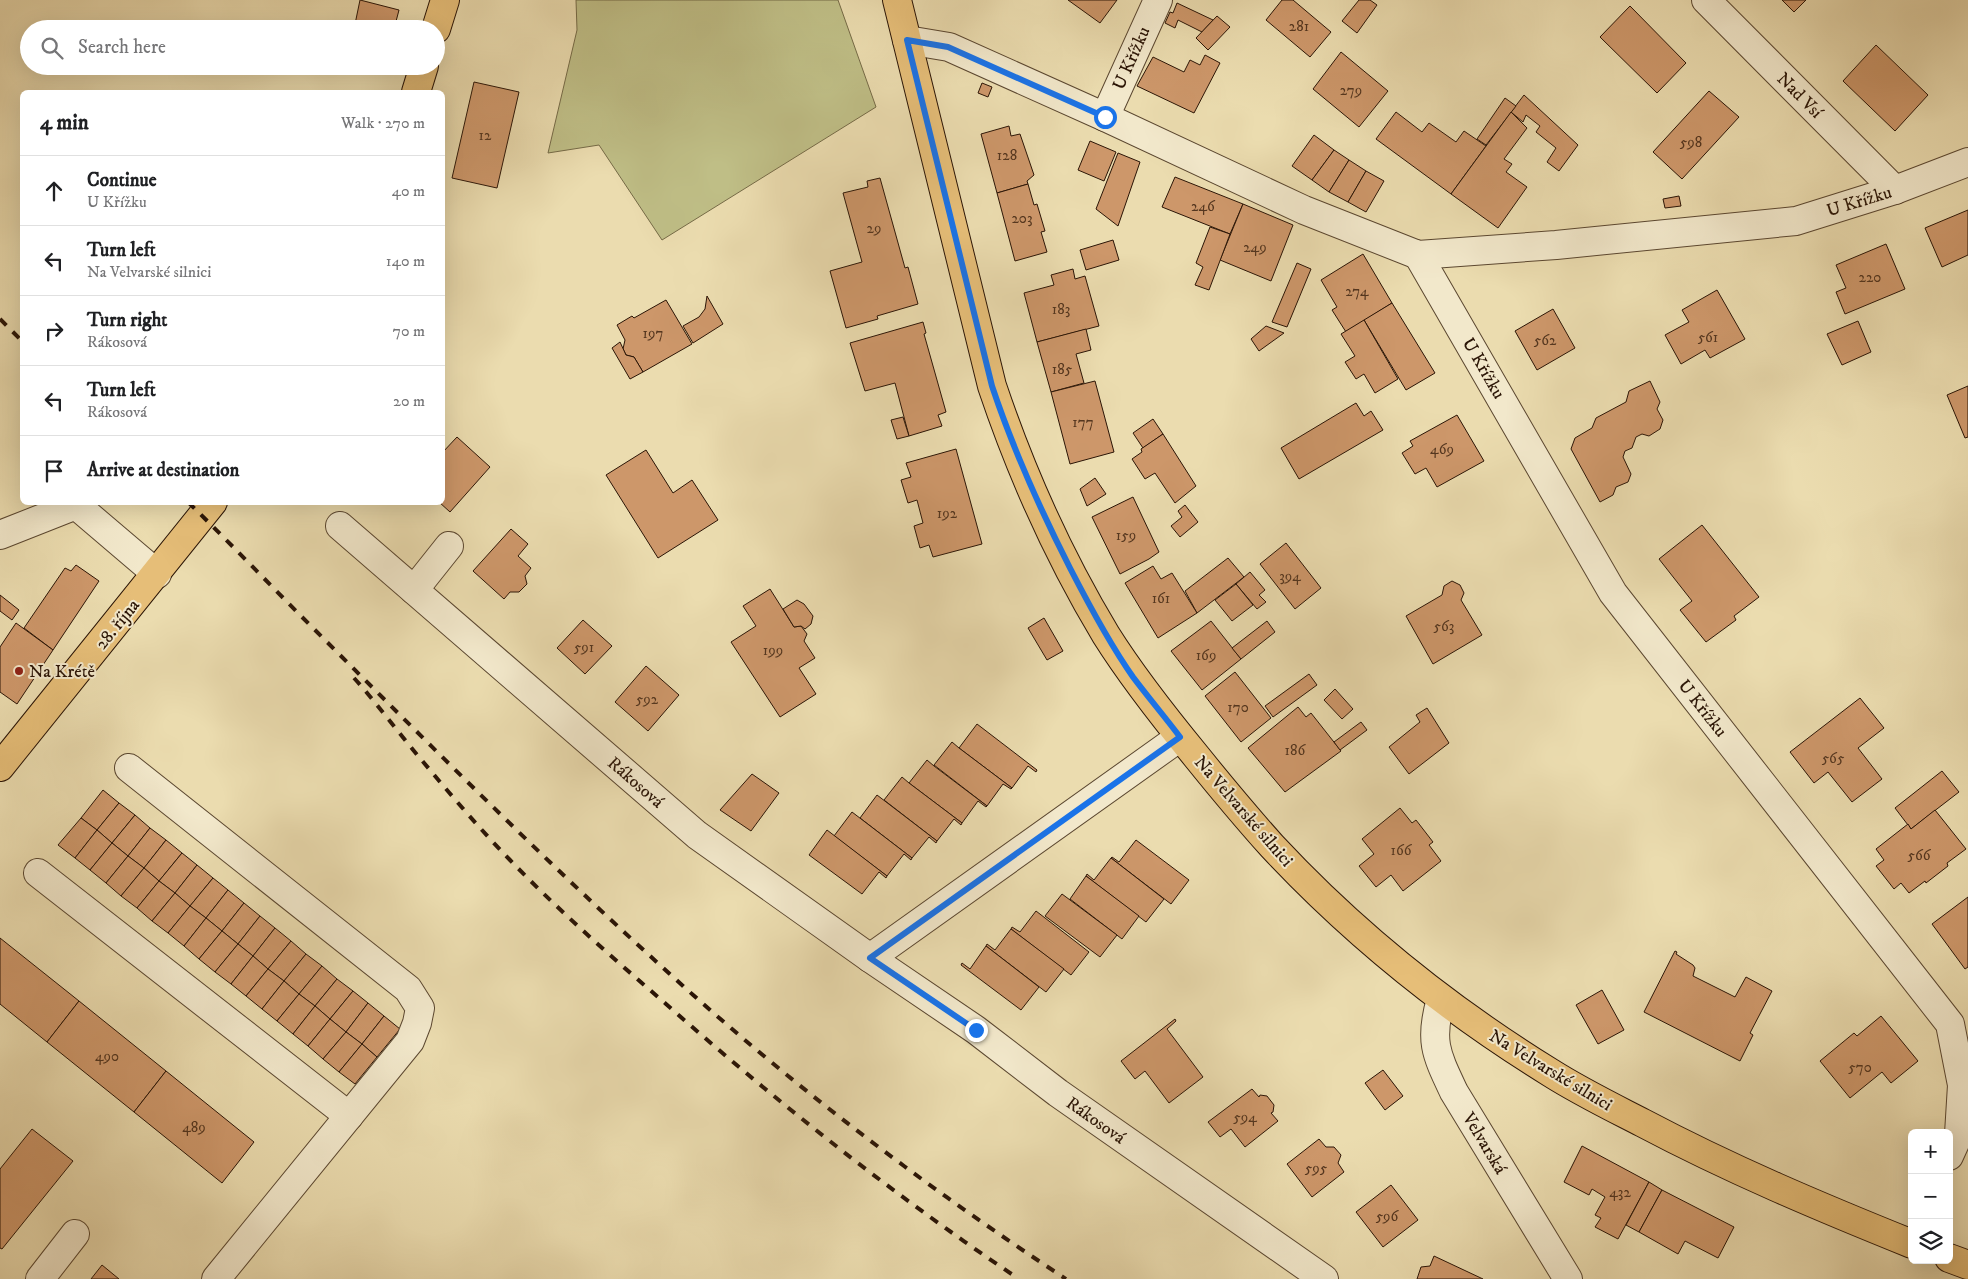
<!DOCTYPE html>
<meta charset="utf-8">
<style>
:root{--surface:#fff;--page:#f2f2f2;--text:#202124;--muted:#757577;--line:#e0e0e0}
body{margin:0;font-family:"IM FELL DW Pica",serif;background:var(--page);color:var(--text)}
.controls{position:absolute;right:15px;bottom:15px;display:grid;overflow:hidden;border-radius:8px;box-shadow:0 5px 20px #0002}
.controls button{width:45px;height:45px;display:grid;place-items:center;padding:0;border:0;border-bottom:1px solid var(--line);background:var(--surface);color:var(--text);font:25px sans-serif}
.stop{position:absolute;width:15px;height:15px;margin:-11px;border:4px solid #1a73e8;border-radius:50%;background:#fff}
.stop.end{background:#1a73e8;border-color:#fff;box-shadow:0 1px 5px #0008}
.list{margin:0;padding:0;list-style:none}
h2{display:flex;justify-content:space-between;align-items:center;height:65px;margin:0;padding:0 20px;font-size:21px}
h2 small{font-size:16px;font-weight:400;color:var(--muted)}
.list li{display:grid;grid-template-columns:32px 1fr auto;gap:15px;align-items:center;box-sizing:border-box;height:70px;padding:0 20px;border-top:1px solid var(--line)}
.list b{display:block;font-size:19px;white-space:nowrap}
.list p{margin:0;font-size:16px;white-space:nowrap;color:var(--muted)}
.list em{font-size:16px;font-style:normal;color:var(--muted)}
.icon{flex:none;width:28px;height:28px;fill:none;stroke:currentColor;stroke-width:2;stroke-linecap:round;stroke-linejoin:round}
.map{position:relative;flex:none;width:1968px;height:1279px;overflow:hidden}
.search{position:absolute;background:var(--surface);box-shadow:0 5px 20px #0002;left:20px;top:20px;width:425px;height:55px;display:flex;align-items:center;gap:12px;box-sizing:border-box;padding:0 18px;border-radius:28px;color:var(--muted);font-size:19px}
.panel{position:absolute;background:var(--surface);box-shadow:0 5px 20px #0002;left:20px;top:90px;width:425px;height:415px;border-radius:8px}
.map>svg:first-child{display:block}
.green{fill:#bfbe86;stroke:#756a46}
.building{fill:#cd976a;stroke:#2b1506}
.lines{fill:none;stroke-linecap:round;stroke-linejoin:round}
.minor-casing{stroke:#5b4730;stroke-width:30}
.major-casing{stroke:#2b1506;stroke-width:30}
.minor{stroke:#f2e8cb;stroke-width:28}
.major{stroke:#e6be78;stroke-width:28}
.rail{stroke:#2b1506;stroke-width:4;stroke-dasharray:9 9;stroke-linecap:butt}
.route{stroke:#1a73e8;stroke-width:6}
.poi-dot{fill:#8f2418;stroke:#f2e8cb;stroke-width:2}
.labels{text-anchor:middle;stroke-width:4;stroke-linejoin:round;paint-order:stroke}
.number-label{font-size:15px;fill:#54361f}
.street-label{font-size:18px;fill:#2b1506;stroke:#f2e8cb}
.poi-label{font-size:18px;fill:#2b1506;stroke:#f2e8cb;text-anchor:start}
</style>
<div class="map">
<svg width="1968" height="1279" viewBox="0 0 1968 1279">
<rect width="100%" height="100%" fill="#ebdcaf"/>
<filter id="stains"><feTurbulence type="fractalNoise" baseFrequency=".004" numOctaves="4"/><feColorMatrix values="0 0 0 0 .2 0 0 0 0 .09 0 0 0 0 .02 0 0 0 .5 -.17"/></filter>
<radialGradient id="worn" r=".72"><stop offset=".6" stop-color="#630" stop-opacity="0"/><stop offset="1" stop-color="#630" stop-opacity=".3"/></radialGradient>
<polygon class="green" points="576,0 838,0 876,107 662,240 599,145 548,153 577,30"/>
<g class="building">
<polygon points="360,0 399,10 394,29 354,29"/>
<polygon points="1068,0 1117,0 1100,23"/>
<polygon points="1282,0 1293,0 1331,32 1310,57 1266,20"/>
<polygon points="1359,0 1370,0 1377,5 1357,33 1342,21"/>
<polygon points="1782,0 1806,0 1794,12"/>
<polygon points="1177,3 1213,20 1202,32 1178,20 1175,28 1165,23 1170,12 1173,13"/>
<polygon points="1630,6 1686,63 1657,93 1600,37"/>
<polygon points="1217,16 1230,27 1208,50 1196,38"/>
<polygon points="1876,45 1928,95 1895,131 1843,81"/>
<polygon points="1341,52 1388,91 1359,127 1313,89"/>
<polygon points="1205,55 1220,63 1194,113 1137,86 1153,57 1184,72 1190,60 1200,65"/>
<polygon points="362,66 385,66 383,72"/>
<polygon points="474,82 519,92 497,188 452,178"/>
<polygon points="982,83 992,87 988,97 978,93"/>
<polygon points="1709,91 1739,117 1682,179 1653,152"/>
<polygon points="1524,95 1578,145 1559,171 1547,162 1556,148 1536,132 1540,126 1526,115 1523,122 1511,112"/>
<polygon points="1505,98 1516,106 1486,145 1477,139"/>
<polygon points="1396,112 1422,132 1429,123 1456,142 1464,131 1486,146 1451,194 1376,139"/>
<polygon points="1511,112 1527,128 1504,159 1512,164 1506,172 1527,187 1498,228 1451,194"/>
<polygon points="1009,126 1011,136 1020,134 1034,175 1027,181 1028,184 997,193 981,134"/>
<polygon points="1314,135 1334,150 1312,180 1292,166"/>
<polygon points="1090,141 1116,152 1104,181 1078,170"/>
<polygon points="1334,150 1349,160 1329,192 1312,180"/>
<polygon points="1118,153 1140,162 1118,226 1096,209"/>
<polygon points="1349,160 1366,171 1348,202 1329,192"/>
<polygon points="1366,171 1384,181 1366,212 1348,202"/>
<polygon points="1175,177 1243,204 1230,234 1162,207"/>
<polygon points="880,178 905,268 908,267 918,304 877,316 878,319 846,328 830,271 862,262 843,193 868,187 867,181"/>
<polygon points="1028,184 1034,205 1037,204 1045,231 1041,232 1047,252 1015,261 997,193"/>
<polygon points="1679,196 1681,206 1665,208 1663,199"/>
<polygon points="1243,204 1293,225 1271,281 1220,260"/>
<polygon points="1968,210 1968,255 1942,267 1925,228"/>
<polygon points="1210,227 1230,234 1209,290 1195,285 1203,267 1196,263"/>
<polygon points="1113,240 1119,260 1086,270 1080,250"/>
<polygon points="1886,244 1905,289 1845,314 1836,292 1846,288 1836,265"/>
<polygon points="1363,254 1392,303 1346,332 1332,310 1337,307 1321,280"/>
<polygon points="1297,263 1311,269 1287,327 1272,322"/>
<polygon points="1073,269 1075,279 1085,276 1099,326 1037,342 1024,293 1054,285 1051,275"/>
<polygon points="1717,290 1745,339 1710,358 1705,350 1681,364 1665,335 1689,322 1682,310"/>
<polygon points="707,296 723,324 693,343 683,326 699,317 705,309"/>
<polygon points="666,300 692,344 643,372 634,357 626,355 623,349 625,340 617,325 632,316 634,318"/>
<polygon points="1392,303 1435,373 1406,390 1364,320"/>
<polygon points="1553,309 1575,348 1537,370 1515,331"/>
<polygon points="1364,320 1398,379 1375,393 1364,374 1356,379 1345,362 1355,356 1341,334"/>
<polygon points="1858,321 1871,352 1842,365 1827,334"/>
<polygon points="923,322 926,333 924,334 946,412 938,415 942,426 909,436 895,383 865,391 850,343"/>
<polygon points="1266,326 1284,333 1259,351 1251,339"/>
<polygon points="1086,329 1091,350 1076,354 1084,383 1051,392 1037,342"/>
<polygon points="620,342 626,355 634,357 643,372 630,379 612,348"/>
<polygon points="1095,381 1114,452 1070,464 1051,392"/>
<polygon points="1650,381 1660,402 1657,409 1663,420 1660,429 1649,436 1642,434 1636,437 1632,448 1625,451 1623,457 1631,474 1628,482 1616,487 1613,495 1600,502 1571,449 1575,438 1592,428 1596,418 1626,402 1629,391"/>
<polygon points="1968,386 1968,437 1965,438 1947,395"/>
<polygon points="1356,403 1364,416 1371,411 1383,430 1299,479 1281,448"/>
<polygon points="1457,415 1484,461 1437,487 1426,468 1415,474 1402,453 1413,446 1410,441"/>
<polygon points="903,417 909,436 897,439 891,420"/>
<polygon points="1153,419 1163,434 1143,448 1133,433"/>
<polygon points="1163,434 1196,486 1175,503 1155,473 1145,479 1132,459 1142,452 1141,449"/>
<polygon points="457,437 490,467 450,512 439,502 442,502 442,453"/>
<polygon points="956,449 982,544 933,557 929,545 920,548 914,526 923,523 917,500 908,503 901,480 911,477 906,463"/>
<polygon points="646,450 673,493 692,480 718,520 658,558 606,475"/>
<polygon points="1095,478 1106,494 1087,506 1080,489"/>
<polygon points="1133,497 1159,552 1149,559 1120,574 1092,517"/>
<polygon points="1185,505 1198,522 1180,537 1171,526 1182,517 1178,511"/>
<polygon points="1702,525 1759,597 1734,616 1736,620 1706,642 1680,610 1692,601 1659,559"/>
<polygon points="511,529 528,544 518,556 531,568 525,576 527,584 519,592 510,592 504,599 473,571"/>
<polygon points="1286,543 1321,588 1295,609 1260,564"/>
<polygon points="1228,558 1244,577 1197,613 1185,591"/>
<polygon points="76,565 99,581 53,650 24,628 65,568 71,571"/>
<polygon points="1153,566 1161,579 1172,573 1197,613 1158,638 1125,583"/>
<polygon points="1250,572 1265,590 1259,595 1266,602 1257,609 1236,584"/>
<polygon points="1452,581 1460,585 1464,593 1461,600 1482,635 1433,664 1406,616 1442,595 1444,586"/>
<polygon points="1236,584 1253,605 1232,621 1215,600"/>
<polygon points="770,589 794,627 801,626 807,634 804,641 815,658 799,668 816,694 780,717 731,642 756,626 743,606"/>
<polygon points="0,595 19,610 12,620 0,611"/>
<polygon points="797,600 804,604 813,616 811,624 805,629 801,626 794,627 783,609"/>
<polygon points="1044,618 1063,651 1047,660 1028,628"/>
<polygon points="583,620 612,646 585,674 557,648"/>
<polygon points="1211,621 1241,659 1202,690 1171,651"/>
<polygon points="1267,621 1275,632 1241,659 1232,648"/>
<polygon points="16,623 53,650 17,704 0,692 0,647"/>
<polygon points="646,666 679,695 648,731 615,702"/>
<polygon points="1235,672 1271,718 1241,742 1205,696"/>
<polygon points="1309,674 1317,685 1273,717 1265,706"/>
<polygon points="1335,689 1353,709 1342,719 1324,700"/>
<polygon points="1860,698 1884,728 1858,748 1882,779 1852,802 1828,772 1814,783 1790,752"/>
<polygon points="1298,707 1306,717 1311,713 1341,751 1285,792 1248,748"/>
<polygon points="1427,708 1449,743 1409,774 1389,747 1420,722 1416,715"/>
<polygon points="1361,722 1367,730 1340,750 1334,742"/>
<polygon points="977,724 1037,770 1036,772 1028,766 1012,788 959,748"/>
<polygon points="952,742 959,748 1012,788 1011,789 1003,784 987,806 934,765"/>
<polygon points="927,760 934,766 987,806 986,807 978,801 962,823 909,783"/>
<polygon points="1942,771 1959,792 1911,829 1895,808"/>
<polygon points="752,774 779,793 751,831 720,810"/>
<polygon points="902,777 909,783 962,823 961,825 954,819 937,841 884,800"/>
<polygon points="103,790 119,803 97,830 81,818"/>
<polygon points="877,795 937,841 936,843 929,837 912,858 860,818"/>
<polygon points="119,803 135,815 112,843 97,830"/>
<polygon points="1400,808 1412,823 1416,820 1433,842 1429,845 1441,861 1403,891 1391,875 1376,887 1359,866 1374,854 1362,839"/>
<polygon points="1935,810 1966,849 1947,863 1948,866 1926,883 1925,881 1909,893 1901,883 1894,889 1876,866 1884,860 1876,849 1908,824 1911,829"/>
<polygon points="852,812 912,858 911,860 904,854 887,876 834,836"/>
<polygon points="135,815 150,828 128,856 112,843"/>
<polygon points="81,818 97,830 75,858 58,845"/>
<polygon points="150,828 166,840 144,868 128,856"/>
<polygon points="97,830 112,843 90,870 75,858"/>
<polygon points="827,830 887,876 886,878 879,872 862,894 809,855"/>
<polygon points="166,840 182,853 159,881 144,868"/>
<polygon points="1136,840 1189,880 1171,904 1111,858 1112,857 1119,862"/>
<polygon points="112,843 128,856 106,883 90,870"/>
<polygon points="182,853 197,865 175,893 159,881"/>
<polygon points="128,856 144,868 121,896 106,883"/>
<polygon points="1111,858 1164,899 1146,922 1086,876 1087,874 1094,880"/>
<polygon points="197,865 213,878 190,906 175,893"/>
<polygon points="144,868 159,881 137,908 121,896"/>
<polygon points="1086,876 1139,916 1122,939 1070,899"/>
<polygon points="213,878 228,890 206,918 190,906"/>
<polygon points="159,881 175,893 152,921 137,908"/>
<polygon points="228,890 244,903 222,931 206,918"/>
<polygon points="175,893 190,906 168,933 152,921"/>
<polygon points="1062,894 1117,935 1100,957 1045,916"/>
<polygon points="1968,897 1968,967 1965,969 1932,924"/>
<polygon points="244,903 260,916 238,944 222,931"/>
<polygon points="190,906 206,918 184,946 168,933"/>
<polygon points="1036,911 1089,952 1071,975 1011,929 1012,927 1020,932"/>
<polygon points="260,916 275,928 253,956 238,944"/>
<polygon points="206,918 222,931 199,959 184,946"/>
<polygon points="275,928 291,941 268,969 253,956"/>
<polygon points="1011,929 1064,969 1046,992 986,946 987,944 995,950"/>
<polygon points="222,931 238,944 215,972 199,959"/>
<polygon points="0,938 79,1001 47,1042 0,1004"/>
<polygon points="291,941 306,954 284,981 268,969"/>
<polygon points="238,944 253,956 231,984 215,972"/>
<polygon points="986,946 1039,987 1021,1010 961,965 962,963 970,969"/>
<polygon points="1675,951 1677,952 1676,954 1693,965 1695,968 1693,976 1735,997 1746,977 1772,991 1750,1033 1753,1035 1740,1061 1644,1012"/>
<polygon points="306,954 322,966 299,994 284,981"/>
<polygon points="253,956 268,969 246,996 231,984"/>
<polygon points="322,966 337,979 315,1006 299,994"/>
<polygon points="268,969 284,981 262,1009 246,996"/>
<polygon points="337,979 353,991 330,1019 315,1006"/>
<polygon points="284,981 299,994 277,1021 262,1009"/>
<polygon points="1602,990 1624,1030 1598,1044 1576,1005"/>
<polygon points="353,991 368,1003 346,1032 330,1019"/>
<polygon points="299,994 315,1006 293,1034 277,1021"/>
<polygon points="79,1001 166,1071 134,1112 47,1042"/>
<polygon points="368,1003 384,1016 362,1044 346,1032"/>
<polygon points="315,1006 330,1019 308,1046 293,1034"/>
<polygon points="384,1016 400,1029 377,1057 362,1044"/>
<polygon points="1881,1016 1918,1061 1891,1083 1882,1072 1850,1098 1820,1061 1854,1033 1857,1036"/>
<polygon points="330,1019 346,1032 323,1059 308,1046"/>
<polygon points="1175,1019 1176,1021 1167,1029 1203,1077 1169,1103 1145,1071 1135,1079 1121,1061"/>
<polygon points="346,1032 362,1044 339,1072 323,1059"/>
<polygon points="362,1044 377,1057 355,1084 339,1072"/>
<polygon points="1383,1070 1403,1096 1385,1110 1365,1083"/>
<polygon points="166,1071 254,1142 222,1183 134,1112"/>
<polygon points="1252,1089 1259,1097 1260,1095 1267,1096 1274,1105 1273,1112 1271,1113 1278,1121 1245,1147 1231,1129 1220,1137 1208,1122"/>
<polygon points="32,1129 73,1161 2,1249 0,1248 0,1169"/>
<polygon points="1319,1139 1326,1147 1334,1147 1341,1155 1338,1163 1344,1172 1312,1197 1287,1164"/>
<polygon points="1582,1146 1649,1182 1618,1239 1595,1227 1601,1218 1595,1215 1605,1197 1592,1189 1589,1195 1564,1182"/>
<polygon points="1649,1182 1662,1190 1639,1232 1626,1225"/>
<polygon points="1391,1185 1418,1220 1383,1247 1356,1212"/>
<polygon points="1662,1190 1734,1227 1718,1258 1685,1241 1678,1254 1639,1232"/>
<polygon points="1434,1256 1483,1279 1417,1279 1421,1267 1430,1266"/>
<polygon points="102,1265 119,1279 91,1279"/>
</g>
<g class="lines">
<defs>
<g id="minor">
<polyline points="1706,0 1895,190"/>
<polyline points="907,40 949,47 1105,117 1304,210 1418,255 1556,245 1796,221 1895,190 1968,162"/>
<polyline points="1105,117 1158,0"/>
<polyline points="1418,255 1613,593 1950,1024 1962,1085 1959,1134 1949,1156"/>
<polyline points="340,526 697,835 870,958 976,1030 1058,1093 1324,1279"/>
<polyline points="0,535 76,505 157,574"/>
<polyline points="414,590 449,546"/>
<polyline points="129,768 408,989 420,1008 417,1023 410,1041 216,1279"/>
<polyline points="38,873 349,1116"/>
<polyline points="870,958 1180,737"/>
<path d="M1441 999C1429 1041 1436 1054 1454 1092L1568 1279"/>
<polyline points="40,1279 75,1234"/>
</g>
<g id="major">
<path d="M897 0 992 386C1021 472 1059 557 1106 635 1133 678 1164 717 1196 756 1221 787 1246 817 1272 846 1354 934 1449 1010 1551 1073 1581 1092 1612 1107 1643 1123 1730 1169 1820 1207 1912 1244"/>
<polyline points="436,29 445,0"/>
<polyline points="416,92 424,66"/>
<polyline points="0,767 213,502"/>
<polyline points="1949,1258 1968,1265"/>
</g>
</defs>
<use href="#minor" class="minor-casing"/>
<use href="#major" class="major-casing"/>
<use href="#minor" class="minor"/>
<use href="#major" class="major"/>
<g class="rail">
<polyline points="0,319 22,341"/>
<path d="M188 502C231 544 271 586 313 628 427 742 541 857 660 965 786 1081 923 1185 1066 1279"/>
<path d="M354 678C375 701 394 727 414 751 445 788 477 826 510 860 559 911 613 958 666 1004 778 1103 895 1196 1019 1279"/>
</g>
</g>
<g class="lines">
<path class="route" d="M976 1030 870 958 1180 737C1165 717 1148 697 1133 677 1109 643 1089 605 1070 568 1040 509 1013 449 992 386L907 40 948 47 1105 117"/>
</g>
<circle class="poi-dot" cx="19" cy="671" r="5"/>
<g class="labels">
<g class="number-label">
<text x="1299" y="31">281</text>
<text x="1351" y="95">279</text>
<text x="485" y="140">12</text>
<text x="1691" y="147">598</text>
<text x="1007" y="160">128</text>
<text x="1203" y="211">246</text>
<text x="1022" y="223">203</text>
<text x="874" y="233">29</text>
<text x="1255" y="252">249</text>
<text x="1870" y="282">220</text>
<text x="1357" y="296">274</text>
<text x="1061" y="314">183</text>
<text x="653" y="338">197</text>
<text x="1708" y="342">561</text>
<text x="1545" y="345">562</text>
<text x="1062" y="374">185</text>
<text x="1083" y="427">177</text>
<text x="1442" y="454">469</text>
<text x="947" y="518">192</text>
<text x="1126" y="540">159</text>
<text x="1290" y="581">394</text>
<text x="1161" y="603">161</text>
<text x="1444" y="631">563</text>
<text x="584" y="652">591</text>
<text x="773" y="655">199</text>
<text x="1206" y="660">169</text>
<text x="647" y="704">592</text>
<text x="1238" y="712">170</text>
<text x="1295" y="755">186</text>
<text x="1833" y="763">565</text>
<text x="1401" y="855">166</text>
<text x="1919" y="860">566</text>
<text x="107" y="1061">490</text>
<text x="1860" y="1072">570</text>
<text x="1245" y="1122">594</text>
<text x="194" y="1132">489</text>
<text x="1316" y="1173">595</text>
<text x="1620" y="1197">432</text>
<text x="1387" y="1221">596</text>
</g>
<g class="street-label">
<text transform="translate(1131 58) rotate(-66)" y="6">U Křížku</text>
<text transform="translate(1800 95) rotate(45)" y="6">Nad Vsí</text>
<text transform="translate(1859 201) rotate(-17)" y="6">U Křížku</text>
<text transform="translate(1484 368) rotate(60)" y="6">U Křížku</text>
<text transform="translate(117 624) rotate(-51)" y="6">28. října</text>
<text transform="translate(1703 708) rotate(52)" y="6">U Křížku</text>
<text transform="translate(636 782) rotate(41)" y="6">Rákosová</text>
<text transform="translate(1244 811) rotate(49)" y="6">Na Velvarské silnici</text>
<text transform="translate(1551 1070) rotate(31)" y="6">Na Velvarské silnici</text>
<text transform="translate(1096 1120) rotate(35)" y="6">Rákosová</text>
<text transform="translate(1485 1143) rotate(59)" y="6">Velvarská</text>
</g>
<g class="poi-label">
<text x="29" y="677">Na Krétě</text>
</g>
</g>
<rect width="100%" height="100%" filter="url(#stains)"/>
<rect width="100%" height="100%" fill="url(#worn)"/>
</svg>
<div class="controls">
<button>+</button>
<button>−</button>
<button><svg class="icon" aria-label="layers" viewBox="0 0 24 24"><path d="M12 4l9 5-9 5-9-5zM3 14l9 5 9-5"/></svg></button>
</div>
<div class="stop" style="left:1105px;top:117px"></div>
<div class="stop end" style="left:976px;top:1030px"></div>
<div class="search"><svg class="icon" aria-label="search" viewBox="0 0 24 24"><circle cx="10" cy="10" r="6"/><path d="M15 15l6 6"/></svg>Search here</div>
<section class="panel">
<h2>4 min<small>Walk · 270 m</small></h2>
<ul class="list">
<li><svg class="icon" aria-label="ahead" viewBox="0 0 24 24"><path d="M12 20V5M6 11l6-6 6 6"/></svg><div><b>Continue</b><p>U Křížku</p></div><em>40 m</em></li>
<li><svg class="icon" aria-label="left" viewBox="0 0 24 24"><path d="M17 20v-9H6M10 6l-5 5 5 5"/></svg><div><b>Turn left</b><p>Na Velvarské silnici</p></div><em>140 m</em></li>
<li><svg class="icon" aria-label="right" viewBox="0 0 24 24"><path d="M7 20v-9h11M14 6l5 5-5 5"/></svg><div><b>Turn right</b><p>Rákosová</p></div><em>70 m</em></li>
<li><svg class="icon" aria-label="left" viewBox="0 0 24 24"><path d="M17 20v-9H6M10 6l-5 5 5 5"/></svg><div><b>Turn left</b><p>Rákosová</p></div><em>20 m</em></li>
<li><svg class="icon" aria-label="arrive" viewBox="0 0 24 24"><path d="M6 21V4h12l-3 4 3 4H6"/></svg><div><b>Arrive at destination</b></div></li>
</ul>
</section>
</div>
